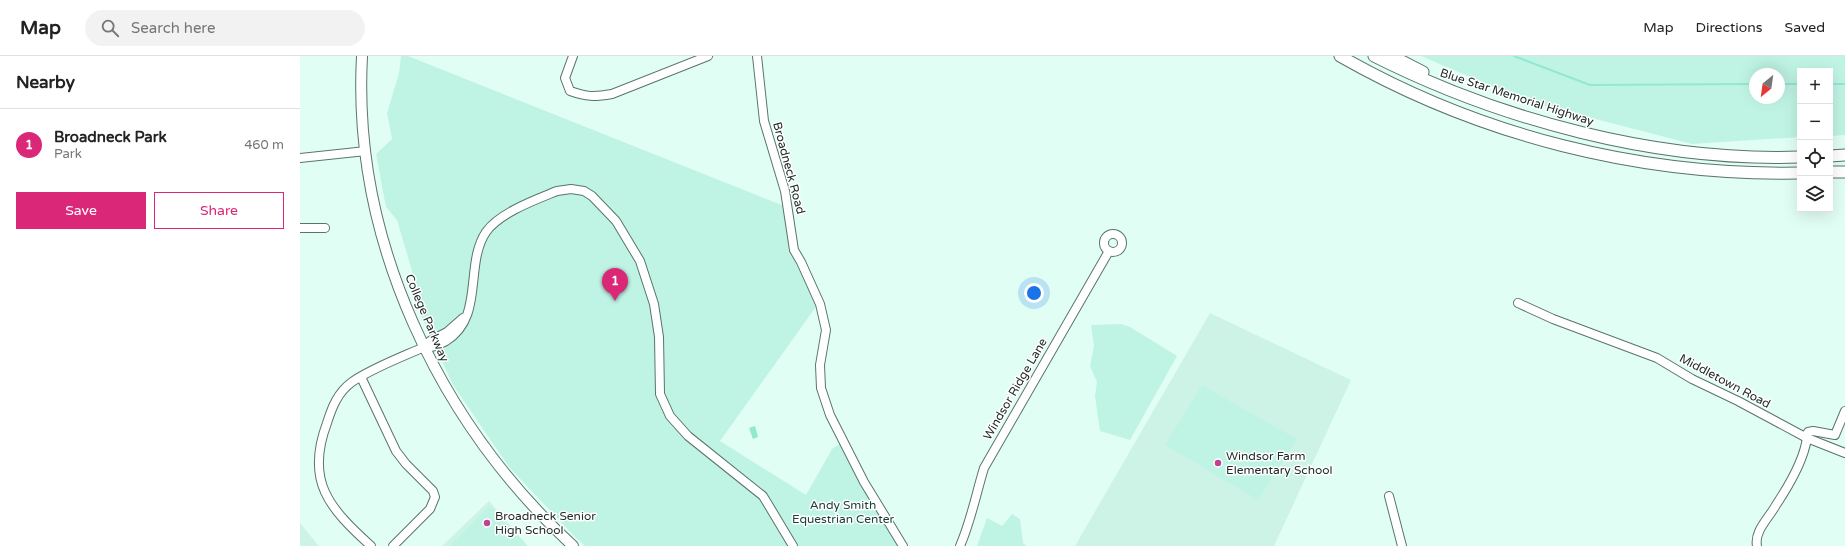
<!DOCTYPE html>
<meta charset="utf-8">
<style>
:root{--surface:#fff;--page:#f2f2f2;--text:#222;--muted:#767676;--line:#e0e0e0;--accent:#db2777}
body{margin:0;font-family:"Varela Round",sans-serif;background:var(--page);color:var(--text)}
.controls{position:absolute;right:12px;top:12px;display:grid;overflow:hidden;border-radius:0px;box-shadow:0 4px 16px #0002}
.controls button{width:36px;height:36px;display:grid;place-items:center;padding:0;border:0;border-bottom:1px solid var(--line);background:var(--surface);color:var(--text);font:20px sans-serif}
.compass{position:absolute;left:1449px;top:12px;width:36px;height:36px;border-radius:50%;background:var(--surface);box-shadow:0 4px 16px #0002;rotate:209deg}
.you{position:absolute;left:734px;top:237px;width:14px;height:14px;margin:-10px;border:3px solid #fff;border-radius:50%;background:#1a73e8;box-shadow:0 0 0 6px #1a73e833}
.badge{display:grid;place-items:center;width:26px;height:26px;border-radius:50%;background:var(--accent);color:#fff;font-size:13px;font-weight:700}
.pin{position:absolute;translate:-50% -33px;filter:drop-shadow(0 1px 2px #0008)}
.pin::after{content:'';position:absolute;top:21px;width:14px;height:12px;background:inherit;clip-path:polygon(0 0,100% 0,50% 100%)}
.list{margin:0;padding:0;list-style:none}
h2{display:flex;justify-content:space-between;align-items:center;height:52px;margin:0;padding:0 16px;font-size:17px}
h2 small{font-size:13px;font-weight:400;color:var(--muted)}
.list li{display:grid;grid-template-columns:26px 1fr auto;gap:12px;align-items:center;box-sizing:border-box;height:72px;padding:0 16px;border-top:1px solid var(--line)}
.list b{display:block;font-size:15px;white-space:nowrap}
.list p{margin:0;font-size:13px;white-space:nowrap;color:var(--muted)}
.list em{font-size:13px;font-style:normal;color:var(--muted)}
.actions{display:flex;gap:8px;padding:12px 16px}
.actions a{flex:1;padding:9px 0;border:1px solid var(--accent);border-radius:0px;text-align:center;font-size:14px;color:var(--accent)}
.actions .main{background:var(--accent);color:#fff}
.icon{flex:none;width:22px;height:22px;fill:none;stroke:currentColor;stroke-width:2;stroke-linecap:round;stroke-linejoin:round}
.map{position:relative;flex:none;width:1545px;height:490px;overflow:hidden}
header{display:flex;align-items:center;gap:24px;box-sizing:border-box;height:56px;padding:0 20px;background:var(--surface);border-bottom:1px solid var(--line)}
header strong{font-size:19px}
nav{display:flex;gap:22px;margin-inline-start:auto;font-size:14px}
.search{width:280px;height:36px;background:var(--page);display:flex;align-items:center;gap:10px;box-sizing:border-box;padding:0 14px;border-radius:22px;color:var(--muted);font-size:15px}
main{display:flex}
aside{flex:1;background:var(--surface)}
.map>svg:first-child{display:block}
.built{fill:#cdf3e7}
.green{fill:#bff4e4;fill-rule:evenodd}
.water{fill:#92e8d0}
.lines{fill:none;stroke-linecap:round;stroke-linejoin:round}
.stream{stroke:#92e8d0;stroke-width:2}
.minor-casing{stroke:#5a746c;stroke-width:10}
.major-casing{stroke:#5a746c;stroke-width:12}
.highway-casing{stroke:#5a746c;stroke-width:13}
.minor{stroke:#fff;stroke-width:8}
.major{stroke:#fff;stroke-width:10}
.highway{stroke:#fff;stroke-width:11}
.poi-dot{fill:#be4395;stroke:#fff;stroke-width:1.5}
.labels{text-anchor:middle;stroke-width:3;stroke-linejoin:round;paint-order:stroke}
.street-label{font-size:12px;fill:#202b28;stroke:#fff}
.poi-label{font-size:12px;fill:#202b28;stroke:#fff;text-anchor:start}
.park-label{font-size:12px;fill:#1a4137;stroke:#fff}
</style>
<header>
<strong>Map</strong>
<div class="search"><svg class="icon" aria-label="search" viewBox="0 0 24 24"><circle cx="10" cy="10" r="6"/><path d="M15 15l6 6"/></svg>Search here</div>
<nav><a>Map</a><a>Directions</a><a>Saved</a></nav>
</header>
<main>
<aside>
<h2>Nearby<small></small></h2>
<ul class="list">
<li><span class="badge">1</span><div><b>Broadneck Park</b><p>Park</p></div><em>460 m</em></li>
</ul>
<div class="actions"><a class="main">Save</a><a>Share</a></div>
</aside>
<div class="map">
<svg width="1545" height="490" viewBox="0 0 1545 490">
<rect width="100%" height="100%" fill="#e1fef5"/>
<g class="built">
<polygon points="910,257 1051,324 974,490 775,490"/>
<polygon points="189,445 228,490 142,490"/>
<polygon points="0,467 18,489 19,490 0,490"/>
</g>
<g class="green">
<polygon points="101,0 108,0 484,150 492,200 518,248 420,385 506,439 532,393 541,387 599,490 285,490 275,481 209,411 153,329 113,242 112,215 97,164 86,151 76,98 92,83 87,57 99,17"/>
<path d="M1121 0H1545V79L1530 80V15H1500V81L1392 88 1226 45ZM1455 18H1479V42H1455Z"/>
<polygon points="821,268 830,271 877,300 830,384 800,375 795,340 797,326 790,310 794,290 791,269"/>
<polygon points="902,329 997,383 958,444 865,389"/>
<polygon points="190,449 227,490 150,490"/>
<polygon points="712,458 720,463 723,487 727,490 677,490 687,462 702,470"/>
</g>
<polygon class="water" points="455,370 458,381 453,383 449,372"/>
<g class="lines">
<g class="stream">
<polyline points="1214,0 1290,29 1455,28"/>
<polyline points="1479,28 1500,28"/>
<polyline points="1530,28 1545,28"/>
</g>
<defs>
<g id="minor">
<path d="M273 0 265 22 270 35C287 41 294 41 312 38L408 0"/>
<polyline points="457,0 464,65 485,135 494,194 501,206 520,248 526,274 520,309 521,332 530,359 564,426 603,490"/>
<polyline points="0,102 66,95"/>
<polyline points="0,172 25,172"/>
<circle cx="813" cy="187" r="9"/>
<polyline points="1218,247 1253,263 1357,302 1392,323 1438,345 1507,382 1545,397"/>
<path d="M124 291C133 292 138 289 146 285 185 261 164 209 186 176 199 157 235 144 257 135L271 133 284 135 292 140 316 165 340 205 354 248 359 281 360 338 370 360 388 380 463 440 493 490"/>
<polyline points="61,321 96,395 106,408 133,435 135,441 130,453 93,490"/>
<polyline points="1505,381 1508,376 1513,375 1535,379 1545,355"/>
<polyline points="1089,440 1102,490"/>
<path d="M71 490C29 452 5 425 27 367 32 351 38 336 52 326 72 312 102 301 124 291L130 285 147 276 163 262"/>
<path d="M660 490C671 465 676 438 684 412L809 195"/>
<path d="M1457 490C1454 475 1469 462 1476 449 1488 431 1504 403 1507 382"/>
</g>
<path id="major" d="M62 0C52 185 139 366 273 490"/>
<g id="highway">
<path d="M1040 0C1180 80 1340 120 1500 117"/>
<path d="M1074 0C1201 64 1357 106 1500 101"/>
<polyline points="1092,0 1123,16"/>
<polyline points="1530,100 1545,99"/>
<polyline points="1530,116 1545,116"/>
</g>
</defs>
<use href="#minor" class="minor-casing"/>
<use href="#major" class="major-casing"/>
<use href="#highway" class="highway-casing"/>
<use href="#minor" class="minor"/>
<use href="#major" class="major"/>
<use href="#highway" class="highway"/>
</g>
<g class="poi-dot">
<circle cx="918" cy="407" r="4"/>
<circle cx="187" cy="467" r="4"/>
</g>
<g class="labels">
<g class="street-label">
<text transform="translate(1217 41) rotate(18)" y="4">Blue Star Memorial Highway</text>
<text transform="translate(489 112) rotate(75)" y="4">Broadneck Road</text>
<text transform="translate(127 262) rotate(67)" y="4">College Parkway</text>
<text transform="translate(1425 325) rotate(28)" y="4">Middletown Road</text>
<text transform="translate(715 333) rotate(-60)" y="4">Windsor Ridge Lane</text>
</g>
<g class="poi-label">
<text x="926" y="404">Windsor Farm<tspan x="926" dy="14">Elementary School</tspan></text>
<text x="195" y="464">Broadneck Senior<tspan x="195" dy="14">High School</tspan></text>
</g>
<g class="park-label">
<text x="543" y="453">Andy Smith<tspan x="543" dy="14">Equestrian Center</tspan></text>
</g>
</g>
</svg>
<div class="controls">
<button>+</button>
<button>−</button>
<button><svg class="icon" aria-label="locate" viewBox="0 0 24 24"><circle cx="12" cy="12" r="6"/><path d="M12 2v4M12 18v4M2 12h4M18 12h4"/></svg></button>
<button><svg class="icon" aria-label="layers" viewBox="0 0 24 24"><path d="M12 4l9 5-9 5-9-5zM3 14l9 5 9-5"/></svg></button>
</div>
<svg class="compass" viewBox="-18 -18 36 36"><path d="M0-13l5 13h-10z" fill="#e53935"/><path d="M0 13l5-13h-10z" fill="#767676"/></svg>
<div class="you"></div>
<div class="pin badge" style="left:315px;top:245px">1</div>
</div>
</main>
